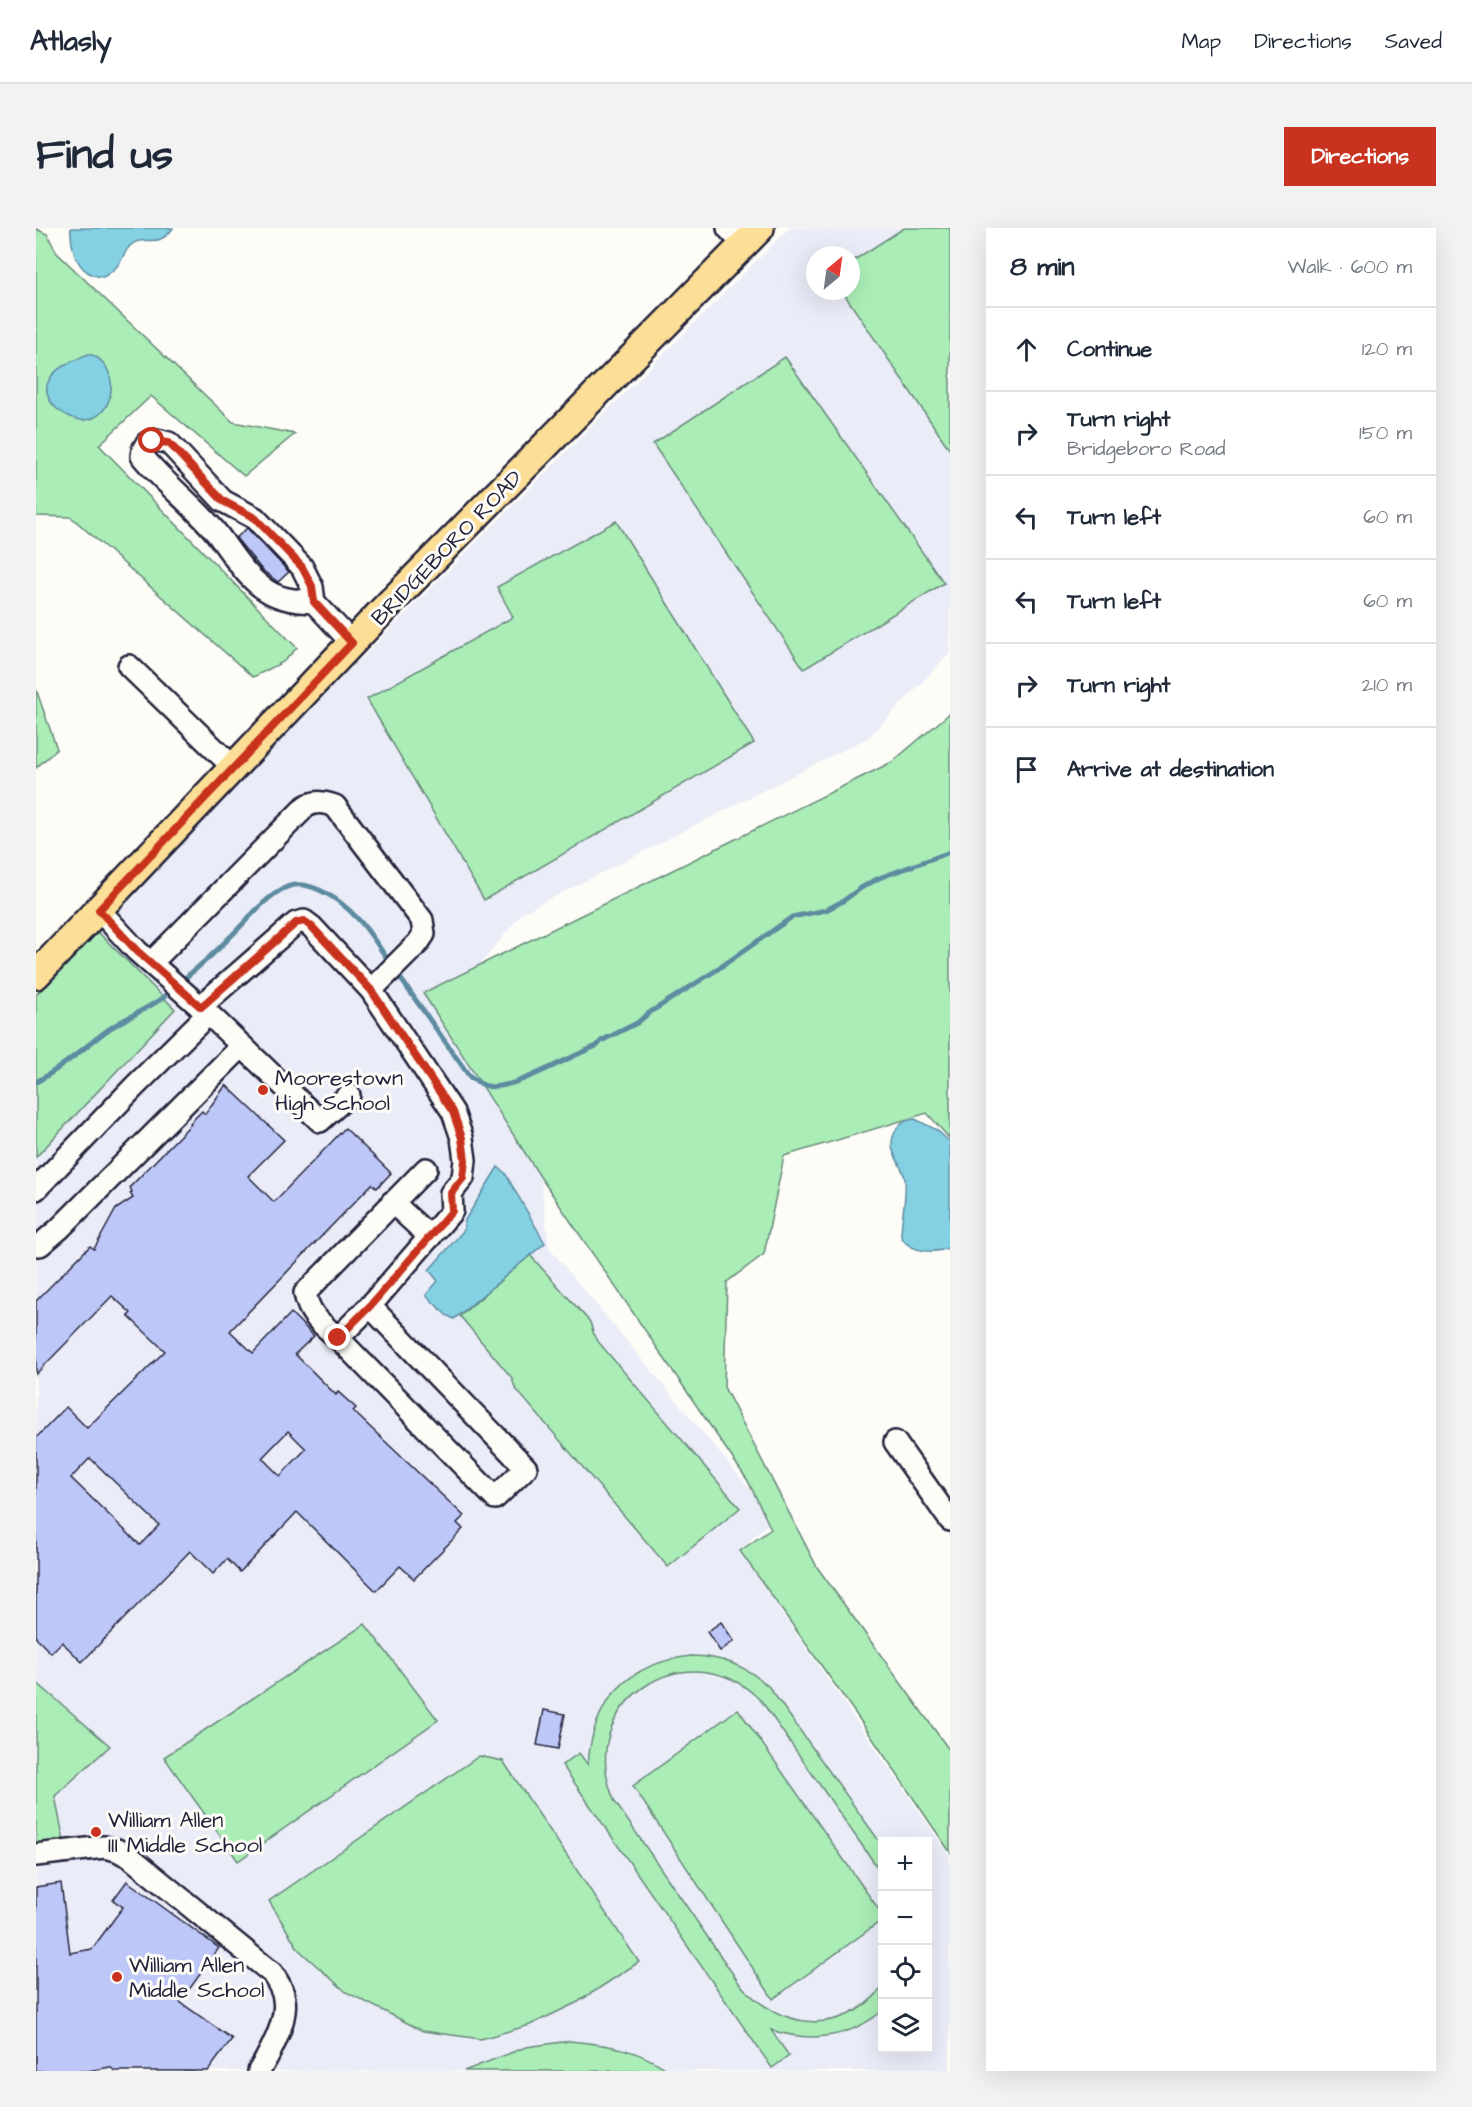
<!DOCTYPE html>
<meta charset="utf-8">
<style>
:root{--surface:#fff;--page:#f2f2f3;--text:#1f2937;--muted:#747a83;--line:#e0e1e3;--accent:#c8321e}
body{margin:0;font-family:"Architects Daughter",sans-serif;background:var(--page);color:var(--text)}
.controls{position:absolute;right:18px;bottom:18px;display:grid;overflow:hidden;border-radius:0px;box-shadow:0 6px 24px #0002}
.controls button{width:54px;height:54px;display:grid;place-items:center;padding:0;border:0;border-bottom:2px solid var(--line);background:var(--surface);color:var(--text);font:30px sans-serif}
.compass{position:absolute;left:770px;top:18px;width:54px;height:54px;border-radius:50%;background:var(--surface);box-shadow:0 6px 24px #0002;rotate:29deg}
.stop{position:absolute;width:18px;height:18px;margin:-14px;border:4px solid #c8321e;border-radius:50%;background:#fff}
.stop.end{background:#c8321e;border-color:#fff;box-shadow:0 2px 6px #0008}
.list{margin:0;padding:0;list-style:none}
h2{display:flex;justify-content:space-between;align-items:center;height:78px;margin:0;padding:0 24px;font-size:26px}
h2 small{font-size:20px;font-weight:400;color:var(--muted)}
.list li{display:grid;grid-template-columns:39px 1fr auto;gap:18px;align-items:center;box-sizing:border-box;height:84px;padding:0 24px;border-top:2px solid var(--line)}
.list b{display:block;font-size:22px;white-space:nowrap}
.list p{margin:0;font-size:20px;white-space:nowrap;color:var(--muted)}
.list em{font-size:20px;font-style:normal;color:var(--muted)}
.icon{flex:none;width:33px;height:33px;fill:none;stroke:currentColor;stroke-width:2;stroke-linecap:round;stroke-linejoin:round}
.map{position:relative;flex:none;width:914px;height:1843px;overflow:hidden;border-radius:0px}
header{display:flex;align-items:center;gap:36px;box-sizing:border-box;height:84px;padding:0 30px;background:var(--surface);border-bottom:2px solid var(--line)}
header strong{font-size:28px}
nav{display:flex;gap:33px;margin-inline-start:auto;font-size:21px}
.intro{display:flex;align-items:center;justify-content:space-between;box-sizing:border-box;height:144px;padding:0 36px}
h1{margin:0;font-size:42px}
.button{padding:15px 27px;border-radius:0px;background:var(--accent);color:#fff;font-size:21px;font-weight:700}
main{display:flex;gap:36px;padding:0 36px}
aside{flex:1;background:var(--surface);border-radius:0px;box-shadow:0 6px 24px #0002}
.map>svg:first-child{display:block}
.built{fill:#eaecf8;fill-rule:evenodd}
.green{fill:#abedb7;stroke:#668879;stroke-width:1.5}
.water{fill:#84d1e3;stroke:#5d8ba0;stroke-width:1.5}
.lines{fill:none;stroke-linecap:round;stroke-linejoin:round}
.stream{stroke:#5d8ba0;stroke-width:5}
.building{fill:#bdc8f9;stroke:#22223b;stroke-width:1.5;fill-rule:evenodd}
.minor-casing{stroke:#22223b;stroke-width:26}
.major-casing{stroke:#22223b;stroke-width:32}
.minor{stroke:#fdfcf7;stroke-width:21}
.major{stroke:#fcde96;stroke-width:27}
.route{stroke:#c8321e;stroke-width:8}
.poi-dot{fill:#c8321e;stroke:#fdfcf7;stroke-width:2}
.labels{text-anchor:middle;stroke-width:6;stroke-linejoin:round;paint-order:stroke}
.street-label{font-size:22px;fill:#22223b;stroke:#fdfcf7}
.poi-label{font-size:22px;fill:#22223b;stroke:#fdfcf7;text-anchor:start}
</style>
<header>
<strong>Atlasly</strong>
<nav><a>Map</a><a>Directions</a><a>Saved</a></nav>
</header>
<div class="intro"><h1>Find us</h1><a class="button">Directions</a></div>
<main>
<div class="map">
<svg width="914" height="1843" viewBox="0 0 914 1843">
<rect width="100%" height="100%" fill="#fdfcf7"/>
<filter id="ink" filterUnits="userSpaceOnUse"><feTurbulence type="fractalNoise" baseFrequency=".0167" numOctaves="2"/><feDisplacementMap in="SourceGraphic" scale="12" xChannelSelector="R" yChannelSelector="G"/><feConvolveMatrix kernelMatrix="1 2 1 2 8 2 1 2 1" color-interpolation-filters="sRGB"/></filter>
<g filter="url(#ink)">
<path class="built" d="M753 0H914V425L833 509 486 685 403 787 503 937 513 1020 738 1290 703 1323 914 1628V1843H0V757ZM779 27H815V63H779ZM846 1614H892V1820H846Z"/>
<g class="green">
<polygon points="868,0 914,0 914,222 806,63 815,63 815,34"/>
<polygon points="0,1 11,6 21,25 197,194 259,206 208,248 115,168 63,217 261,420 247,434 217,449 35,289 0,288"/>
<polygon points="749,129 908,355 768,441 617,216"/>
<polygon points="580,293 718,515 448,672 331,471 477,389 461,359"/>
<polygon points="0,461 21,521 0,540"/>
<polygon points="914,485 914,911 891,885 748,928 728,1026 691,1054 688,1159 781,1339 914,1523 914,1624 824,1492 704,1323 735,1301 712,1253 505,950 387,765 856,534"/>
<polygon points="62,704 139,781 0,929 0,767"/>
<polygon points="494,1027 554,1094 559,1110 704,1280 632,1339 479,1160 476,1150 424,1088"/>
<polygon points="329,1396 402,1492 202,1633 128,1529"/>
<path d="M655 1428C685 1428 711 1438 733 1459L846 1617V1646L726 1474C655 1398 535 1474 579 1574L703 1755C742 1801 805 1810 846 1760V1783C814 1810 775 1815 735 1802L753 1828 736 1840 526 1537 543 1525 552 1537C556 1474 591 1435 655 1428Z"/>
<polygon points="0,1454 74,1518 19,1568 28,1613 0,1616"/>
<polygon points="702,1481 846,1686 846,1692 737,1771 597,1558"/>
<polygon points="443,1528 467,1533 603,1734 542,1774 494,1797 445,1811 387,1803 310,1764 263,1722 233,1673"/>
<path d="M534 1813C574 1817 599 1820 634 1843H428L490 1819Z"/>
</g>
<g class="water">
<path d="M35 0H137C122 22 108 6 95 17 89 22 87 31 82 37 78 42 73 46 67 49 62 48 57 48 53 45 39 37 34 15 35 0Z"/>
<path d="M53 126C87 136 80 193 46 192 37 192 28 186 21 181 0 161 14 143 37 133 43 131 47 127 53 126Z"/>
<path d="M879 891 901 902 914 914V1019C900 1026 873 1025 865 1008 865 990 871 970 869 951 866 933 848 923 860 902 865 894 871 892 879 891Z"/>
<polygon points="462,939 469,945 509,1015 418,1091 410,1087 390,1067 402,1053 393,1042 428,1002 429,992"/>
</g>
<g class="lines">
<g class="stream">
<path d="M360 744 434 849C439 852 445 857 451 858 476 864 535 827 561 818L565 813 601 795 613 785 679 743 756 689 790 682 807 673 825 660 843 650 914 624"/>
<path d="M149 750C165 737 180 724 194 709 210 694 236 660 258 657 279 654 306 674 319 688 333 701 343 720 355 736"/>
<path d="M0 854C27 840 48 819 73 801 91 789 112 781 129 768"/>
</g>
</g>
<g class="building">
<polygon points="211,300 253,344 242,354 226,342 200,310"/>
<path d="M190 857 248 912 212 948 238 974 309 900 355 945 341 960 336 956 194 1103 217 1125 255 1085 278 1108 259 1126 300 1167 302 1164 320 1180 317 1183 428 1288 421 1295 427 1301 378 1351 364 1338 340 1363 261 1284 204 1344 191 1331 177 1346 154 1323 46 1434 26 1414 15 1425 0 1410V1210L30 1179 51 1200 129 1123 92 1088 95 1085 76 1068 0 1146V1073L54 1018 58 1021 80 981 97 970 94 965 96 964 94 959 155 896 154 895 166 883 169 886ZM252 1203 270 1221 244 1248 226 1230ZM54 1230 123 1297 104 1317 35 1250Z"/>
<polygon points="685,1394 698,1413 684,1423 671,1404"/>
<polygon points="508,1482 529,1486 522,1521 501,1517"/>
<polygon points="91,1653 183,1720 144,1774 196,1811 172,1843 79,1843 74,1839 52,1843 0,1843 0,1659 25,1655 34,1725 56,1721 87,1679 77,1672"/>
</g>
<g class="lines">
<defs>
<g id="minor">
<polyline points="692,0 708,17"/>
<path d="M278 374C262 373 247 372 233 364 209 350 195 323 178 302 156 276 128 255 106 228L107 222 111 215 121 212 133 215 187 273 219 290 266 339 276 359 278 374 316 415"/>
<polyline points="93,438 198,540"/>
<polyline points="63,682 101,723 178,791 284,893 313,867"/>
<path d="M115 735 270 578C281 573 287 574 299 578L386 692 388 706 382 715 335 762"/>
<polyline points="164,779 260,695 268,693 276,699 335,762 417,884 426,910 429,932 427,950 415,965 416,983 334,1078 302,1110 459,1270 490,1240 334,1078"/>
<polyline points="0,961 98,859 172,786"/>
<polyline points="356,974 394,1009"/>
<polyline points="0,1017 4,1017 23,1001 206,818"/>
<path d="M302 1110C286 1096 273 1088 269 1065L390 941"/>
<polyline points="859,1214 914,1292"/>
<path d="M0 1627 68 1619 81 1622 94 1629 236 1745C241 1753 247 1761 248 1771 252 1793 234 1825 223 1843"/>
</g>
<polyline id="major" points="0,747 348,381 724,0"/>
</defs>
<use href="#minor" class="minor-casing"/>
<use href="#major" class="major-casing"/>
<use href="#minor" class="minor"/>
<use href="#major" class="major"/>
</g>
</g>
<g class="lines" filter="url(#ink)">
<polyline class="route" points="116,213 133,215 187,273 219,290 266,339 276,358 278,374 316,415 63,682 101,723 165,779 260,695 268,693 276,699 335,762 417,884 426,910 429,932 427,950 415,965 416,983 334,1078 302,1110"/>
</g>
<g class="poi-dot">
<circle cx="227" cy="862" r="6"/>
<circle cx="60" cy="1604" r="6"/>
<circle cx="81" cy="1749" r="6"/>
</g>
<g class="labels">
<g class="street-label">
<text transform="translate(410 319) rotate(-46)" y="8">BRIDGEBORO ROAD</text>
</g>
<g class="poi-label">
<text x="239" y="857">Moorestown<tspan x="239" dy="25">High School</tspan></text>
<text x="72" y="1599">William Allen<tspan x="72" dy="25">III Middle School</tspan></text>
<text x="93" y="1744">William Allen<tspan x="93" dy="25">Middle School</tspan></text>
</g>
</g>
</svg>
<div class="controls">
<button>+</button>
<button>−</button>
<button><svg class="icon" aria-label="locate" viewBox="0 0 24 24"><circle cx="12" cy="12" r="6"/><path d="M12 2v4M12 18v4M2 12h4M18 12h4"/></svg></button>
<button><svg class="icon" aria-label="layers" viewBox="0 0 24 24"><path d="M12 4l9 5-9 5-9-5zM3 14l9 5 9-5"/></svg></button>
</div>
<svg class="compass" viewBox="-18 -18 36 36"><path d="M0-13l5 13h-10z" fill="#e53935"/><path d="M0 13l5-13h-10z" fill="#747a83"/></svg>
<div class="stop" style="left:116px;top:213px"></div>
<div class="stop end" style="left:302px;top:1110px"></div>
</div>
<aside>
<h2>8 min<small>Walk · 600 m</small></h2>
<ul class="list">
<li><svg class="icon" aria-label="ahead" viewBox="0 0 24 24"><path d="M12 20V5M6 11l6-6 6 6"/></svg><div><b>Continue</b></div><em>120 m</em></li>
<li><svg class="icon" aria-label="right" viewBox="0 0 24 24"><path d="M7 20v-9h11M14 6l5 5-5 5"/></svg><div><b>Turn right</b><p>Bridgeboro Road</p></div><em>150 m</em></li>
<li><svg class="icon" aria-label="left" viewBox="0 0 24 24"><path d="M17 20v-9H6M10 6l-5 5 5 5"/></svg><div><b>Turn left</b></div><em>60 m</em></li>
<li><svg class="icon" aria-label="left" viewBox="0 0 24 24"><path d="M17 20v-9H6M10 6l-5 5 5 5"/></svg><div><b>Turn left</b></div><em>60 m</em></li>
<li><svg class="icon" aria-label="right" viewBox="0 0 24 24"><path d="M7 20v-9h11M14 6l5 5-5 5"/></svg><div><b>Turn right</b></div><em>210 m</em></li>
<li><svg class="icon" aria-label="arrive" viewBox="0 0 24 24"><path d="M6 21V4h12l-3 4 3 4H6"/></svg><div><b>Arrive at destination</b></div></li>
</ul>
</aside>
</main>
